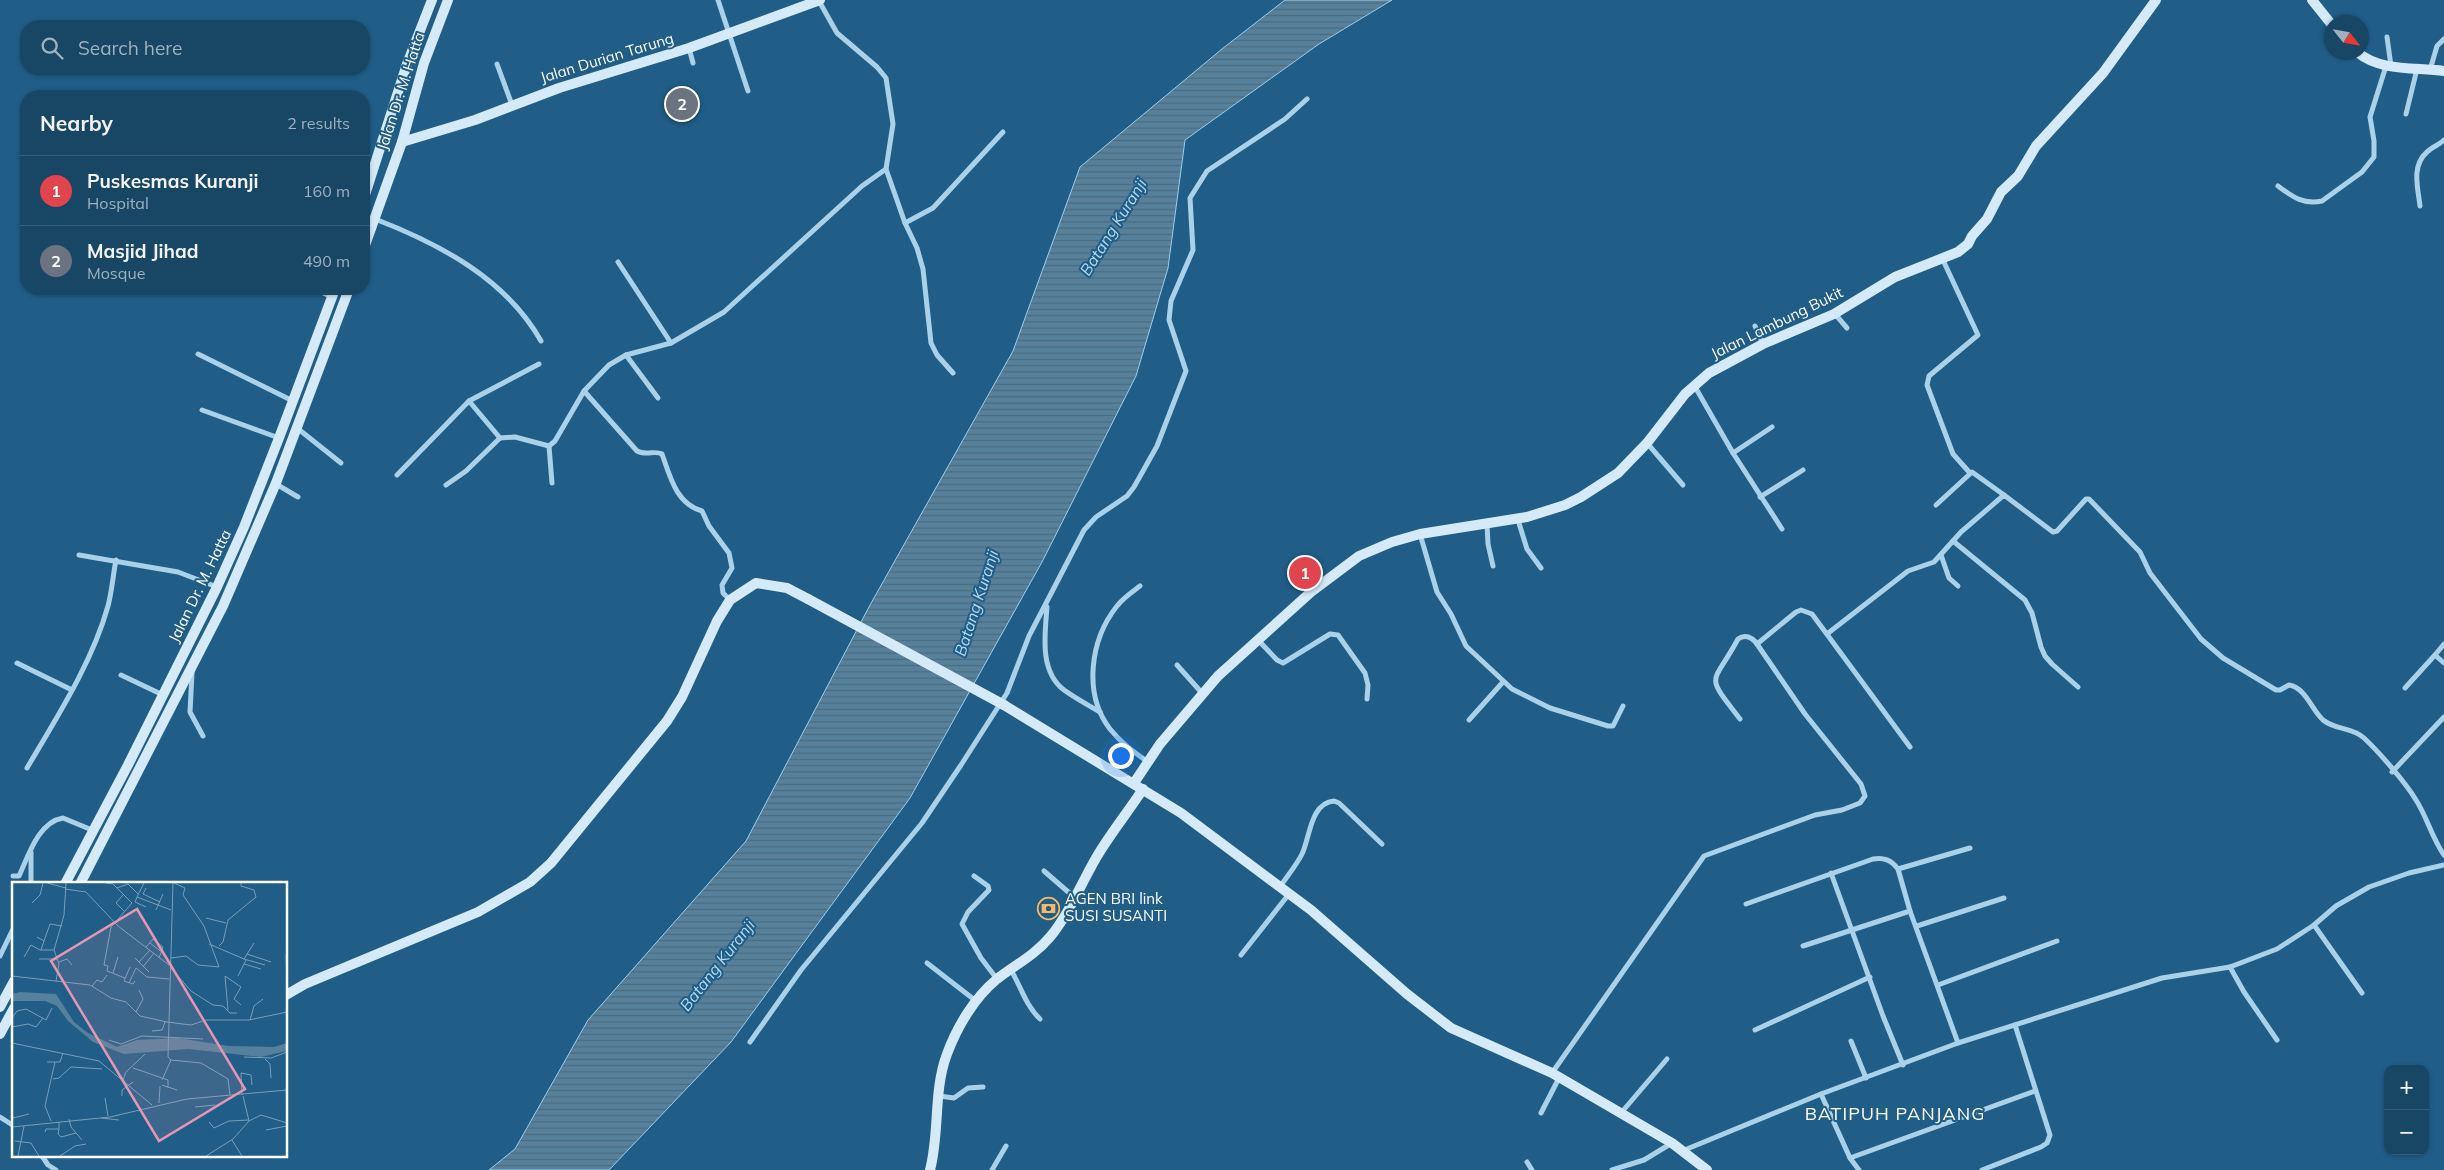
<!DOCTYPE html>
<meta charset="utf-8">
<style>
:root{--surface:#184665;--page:#214d6b;--text:#f1f3f6;--muted:#9fb1bf;--line:#365e79;--accent:#f8b86a}
body{margin:0;font-family:Mulish,sans-serif;background:var(--page);color:var(--text)}
.controls{position:absolute;right:15px;bottom:15px;display:grid;overflow:hidden;border-radius:10px;box-shadow:0 1px 4px #0004}
.controls button{width:45px;height:45px;display:grid;place-items:center;padding:0;border:0;border-bottom:1px solid var(--line);background:var(--surface);color:var(--text);font:25px sans-serif}
.compass{position:absolute;left:2324px;top:15px;width:45px;height:45px;border-radius:50%;background:var(--surface);box-shadow:0 1px 4px #0004;rotate:121deg}
.you{position:absolute;left:1120px;top:755px;width:18px;height:18px;margin:-12px;border:4px solid #fff;border-radius:50%;background:#1a73e8;box-shadow:0 0 0 8px #1a73e833}
.badge{display:grid;place-items:center;width:32px;height:32px;border-radius:50%;background:var(--accent);color:#fff;font-size:16px;font-weight:700}
.pin{position:absolute;translate:-50% -50%;border:2px solid #fff;box-shadow:0 1px 5px #0006}
.list{margin:0;padding:0;list-style:none}
h2{display:flex;justify-content:space-between;align-items:center;height:65px;margin:0;padding:0 20px;font-size:21px}
h2 small{font-size:16px;font-weight:400;color:var(--muted)}
.list li{display:grid;grid-template-columns:32px 1fr auto;gap:15px;align-items:center;box-sizing:border-box;height:70px;padding:0 20px;border-top:1px solid var(--line)}
.list b{display:block;font-size:19px;white-space:nowrap}
.list p{margin:0;font-size:16px;white-space:nowrap;color:var(--muted)}
.list em{font-size:16px;font-style:normal;color:var(--muted)}
.icon{flex:none;width:28px;height:28px;fill:none;stroke:currentColor;stroke-width:2;stroke-linecap:round;stroke-linejoin:round}
.map{position:relative;flex:none;width:2444px;height:1170px;overflow:hidden}
.search{position:absolute;background:var(--surface);box-shadow:0 1px 4px #0004;left:20px;top:20px;width:350px;height:55px;display:flex;align-items:center;gap:12px;box-sizing:border-box;padding:0 18px;border-radius:20px;color:var(--muted);font-size:19px}
.panel{position:absolute;background:var(--surface);box-shadow:0 1px 4px #0004;left:20px;top:90px;width:350px;height:205px;border-radius:20px}
.map>svg:first-child{display:block}
.water{fill:url(#water-rules);stroke:#9dceec}
.lines{fill:none;stroke-linecap:round;stroke-linejoin:round}
.street{stroke:#aad1ea;stroke-width:5}
.secondary{stroke:#d5eaf8;stroke-width:10}
.secondary-bridge{stroke:#d5eaf8;stroke-width:10}
.labels{text-anchor:middle;stroke-width:4;stroke-linejoin:round;paint-order:stroke}
.street-label{font-size:15px;fill:#fff;stroke:#205d87}
.poi-label{font-size:15px;fill:#fff;stroke:#205d87;text-anchor:start}
.water-label{font-size:16px;font-style:italic;fill:#b5daf2;stroke:#205d87}
.quarter-label{font-size:18px;letter-spacing:1px;fill:#fff;stroke:#205d87}
.inset-road{fill:none;stroke:#799eb7;stroke-width:1}
.view{fill:#e497b5;fill-opacity:0.15;stroke:#e497b5;stroke-width:2.5}
.inset-edge{fill:none;stroke:#fff;stroke-width:2.5}
</style>
<div class="map">
<svg width="2444" height="1170" viewBox="0 0 2444 1170">
<defs>
<pattern id="water-rules" width="6" height="5" patternUnits="userSpaceOnUse" patternTransform="scale(1.25)"><rect width="6" height="5" fill="#55819d"/><path d="M0 2.5h6" fill="none" stroke="#516979"/></pattern>
</defs>
<rect width="100%" height="100%" fill="#205d87"/>
<polygon class="water" points="1285,0 1392,0 1319,44 1185,140 1168,268 1136,376 1042,562 910,798 731,1042 609,1170 489,1170 515,1149 588,1020 746,841 870,605 1013,351 1080,167 1222,49"/>
<g class="lines">
<g class="street">
<polyline points="718,0 748,91"/>
<polyline points="819,1 837,33 877,67 886,78 893,124 886,169 905,223 917,248 923,269 931,343 937,355 953,373"/>
<polyline points="2387,37 2391,66"/>
<polyline points="689,48 693,63"/>
<polyline points="497,64 512,105"/>
<polyline points="2430,70 2437,46 2444,39"/>
<polyline points="2406,114 2417,69"/>
<path d="M2278 186C2293 197 2303 205 2322 201L2362 172 2374 157V141L2370 117 2386 66"/>
<path d="M2420 206C2418 188 2411 166 2427 152 2432 147 2439 145 2444 140"/>
<path d="M375 219C440 244 506 279 541 341"/>
<polyline points="905,223 933,208 1003,132"/>
<polyline points="1942,258 1978,335 1929,376 1927,385 1953,454 1970,473"/>
<polyline points="618,262 671,343"/>
<polyline points="315,289 332,297"/>
<polyline points="1835,314 1847,328"/>
<polyline points="1755,326 1763,344"/>
<polyline points="198,354 293,401"/>
<polyline points="626,355 658,398"/>
<polyline points="1694,385 1733,453 1782,529"/>
<path d="M584 391 637 451C646 456 655 450 662 454 670 476 676 504 702 511L709 526 729 553 732 568 722 585 723 593 730 600"/>
<polyline points="469,401 500,438 515,437 549,446 555,441 584,391 609,365 626,355 671,343 724,312 862,186 886,169"/>
<polyline points="202,410 279,438"/>
<polyline points="297,428 341,463"/>
<polyline points="1647,443 1683,485"/>
<polyline points="549,446 552,483"/>
<polyline points="1733,453 1772,427"/>
<polyline points="397,475 469,401 539,364"/>
<polyline points="276,484 298,497"/>
<polyline points="446,485 466,471 500,438"/>
<polyline points="1760,497 1803,470"/>
<polyline points="1936,505 1972,472 2004,495"/>
<polyline points="1518,520 1527,549 1541,568"/>
<polyline points="1487,524 1488,544 1493,566"/>
<polyline points="1420,534 1437,592 1451,614 1466,646 1512,689 1550,708 1608,726 1613,726 1623,706"/>
<polyline points="1953,541 2025,600 2032,613 2041,647 2045,656 2052,664 2078,687"/>
<polyline points="79,555 178,572 217,587"/>
<polyline points="1941,555 1949,578 1958,586"/>
<path d="M1140 586C1132 592 1123 598 1117 606 1090 640 1083 694 1110 729 1121 743 1134 752 1148 762"/>
<path d="M1047 607C1045 634 1039 671 1064 690 1075 698 1088 705 1100 712"/>
<path d="M1827 634 1908 571 1934 562 1961 532 2004 495 2053 532 2057 531 2086 499H2089L2140 552 2150 573 2201 639 2223 658 2276 690H2280L2289 685C2306 688 2311 709 2323 720 2335 730 2352 727 2364 738 2379 752 2406 783 2416 800 2427 817 2432 838 2444 855"/>
<polyline points="1258,640 1277,660 1283,663 1330,634 1338,635 1365,673 1368,685 1367,699"/>
<polyline points="1757,644 1796,612 1801,610 1812,614 1910,747"/>
<polyline points="2444,644 2435,655 2444,663"/>
<polyline points="17,663 72,690"/>
<polyline points="1177,665 1202,693"/>
<polyline points="192,673 190,712 203,736"/>
<polyline points="121,675 163,695"/>
<polyline points="2405,688 2435,655"/>
<polyline points="1469,720 1503,682"/>
<path d="M27 768C57 717 92 663 108 606 112 591 113 575 116 560"/>
<polyline points="2392,772 2444,717"/>
<polyline points="31,852 31,884"/>
<polyline points="1898,869 1970,848"/>
<polyline points="1044,871 1074,897"/>
<polyline points="1831,873 1883,1016 1903,1065"/>
<path d="M13 876H19C28 857 38 822 63 818L92 830"/>
<polyline points="974,876 988,886 989,890 968,912 962,924 981,958 997,979"/>
<path d="M1280 887C1287 876 1296 866 1302 854 1310 838 1310 803 1334 801L1339 803 1382 844"/>
<path d="M1746 904 1873 859C1884 857 1891 860 1898 869L1910 911 1958 1043"/>
<polyline points="2314,925 2362,993"/>
<polyline points="1917,926 2004,898"/>
<polyline points="1803,946 1910,911"/>
<polyline points="1241,955 1289,894"/>
<polyline points="0,956 14,927"/>
<polyline points="927,963 976,1001"/>
<polyline points="2230,967 2244,992 2277,1040"/>
<path d="M1011 970C1021 987 1026 1006 1040 1019"/>
<polyline points="1938,985 2057,941"/>
<polyline points="1755,1030 1870,977"/>
<polyline points="1851,1041 1866,1078"/>
<polyline points="750,1042 801,970 922,823 961,765 1007,693 1029,636 1084,530 1096,517 1127,496 1134,487 1157,446 1186,371 1169,320 1171,301 1193,250 1190,198 1207,171 1285,119 1307,99"/>
<path d="M1552 1073 1704 856 1815 815 1842 810 1860 803 1865 796 1861 784 1805 714 1757 644C1752 637 1745 634 1738 639 1712 687 1704 672 1740 719"/>
<polyline points="1821,1094 1850,1158 1859,1170"/>
<polyline points="939,1096 954,1098 968,1088 983,1087"/>
<polyline points="1541,1113 1559,1078"/>
<polyline points="1621,1113 1667,1059"/>
<polyline points="0,1117 14,1126"/>
<polyline points="1682,1151 1821,1094 1958,1043 2162,978 2230,967 2277,949 2314,925 2336,906 2369,887 2409,873 2444,865"/>
<polyline points="42,1156 48,1165 56,1170"/>
<polyline points="1850,1158 2035,1091"/>
<polyline points="1527,1162 1532,1170"/>
<polyline points="992,1170 1006,1146"/>
<polyline points="1612,1170 1644,1160 1672,1143"/>
<polyline points="1982,1170 2041,1147 2047,1143 2050,1135 2015,1025"/>
</g>
<g class="secondary">
<polyline points="2312,0 2332,25"/>
<path d="M2357 52C2381 72 2415 67 2444 71"/>
<polyline points="402,142 475,120 559,88 689,48 820,0"/>
<polyline points="364,198 407,64 432,0"/>
<polyline points="364,248 402,142 424,63 448,0"/>
<polyline points="1004,705 1181,813 1311,910 1407,994 1451,1028 1552,1073 1672,1143 1707,1170"/>
<polyline points="1134,783 1160,744 1218,676 1311,592 1359,556 1392,542 1420,534 1527,517 1565,505 1581,497 1618,473 1647,443 1685,394 1709,373 1763,344 1834,314 1895,277 1958,252 1968,244 1972,236 1987,219 2001,192 2018,176 2036,146 2103,73 2156,0"/>
<polyline points="65,884 128,765 217,587 244,527 279,438 335,289"/>
<polyline points="80,884 223,606 276,483 349,289"/>
<polyline points="286,995 305,984 478,912 530,882 551,863 667,721 682,697 717,621 730,600 756,583 787,588 808,599"/>
<polyline points="0,1007 14,981"/>
<polyline points="0,1034 14,1008"/>
<path d="M930 1170C940 1132 933 1091 947 1054 957 1027 974 998 997 979 1015 965 1035 955 1050 937 1069 914 1081 884 1096 858 1110 834 1128 812 1143 789"/>
</g>
<polyline class="secondary-bridge" points="808,599 1004,705"/>
</g>
<defs>
<symbol id="bank-ring" viewBox="-11 -11 22 22"><circle r="9.5" fill="#205d87" stroke="#f8b86a" stroke-width="1.5"/><path d="M-6-4H6V4H-6ZM0-2.3a2.3 2.3 0 1 0 0 4.6a2.3 2.3 0 1 0 0-4.6Z" fill="#f8b86a"/></symbol>
</defs>
<g fill-rule="evenodd">
<use href="#bank-ring" x="1036" y="896" width="25" height="25"/>
</g>
<g class="labels">
<g class="street-label">
<text transform="translate(607 58) rotate(-17)" y="5">Jalan Durian Tarung</text>
<text transform="translate(401 91) rotate(-72)" y="5">Jalan Dr. M. Hatta</text>
<text transform="translate(1777 323) rotate(-26)" y="5">Jalan Lambung Bukit</text>
<text transform="translate(200 586) rotate(-64)" y="5">Jalan Dr. M. Hatta</text>
</g>
<g class="poi-label">
<text x="1065" y="904">AGEN BRI link<tspan x="1065" dy="17">SUSI SUSANTI</tspan></text>
</g>
<g class="water-label">
<text transform="translate(1113 227) rotate(-58)" y="6">Batang Kuranji</text>
<text transform="translate(976 603) rotate(-72)" y="6">Batang Kuranji</text>
<text transform="translate(717 965) rotate(-52)" y="6">Batang Kuranji</text>
</g>
<g class="quarter-label">
<text x="1895" y="1120">BATIPUH PANJANG</text>
</g>
</g>
<g transform="translate(12 882)">
<rect width="275" height="275" fill="#205d87"/>
<path d="M8 110 44 112 62 140 76 151 105 165 125 158 166 156 216 164 262 165 275 161V169L249 175 176 167 112 172 81 160 56 139 45 124 33 119H0V112Z" fill="#55819d"/>
<path class="inset-road" d="M35 1 54 6M94 1 101 2 120 21 99 45 92 83 96 84 95 89 113 96M132 1 125 15 159 28M161 1 156 175 159 178 189 181 216 197 218 213M105 6 116 2 126 12M134 6 131 12 148 20M53 7 74 10 106 44 157 83M111 13 104 21 112 29M125 15 123 20 134 25M20 21 28 13 31 1M144 28 151 12M194 36 214 41M25 55 32 59 29 68M32 59 38 42 50 44M138 61 151 71M197 62 232 77 242 61M207 64 211 60 216 38 244 15 242 8 229 4V1M134 65 141 57 151 65 147 76M235 72 259 80M274 73 275 92M12 75 19 63 28 68H42M123 76 137 90M159 76 174 74 186 83 207 85 192 44 171 13 173 6 162 1M27 77H45M232 77 253 83M47 80 55 77 60 83M127 80 138 68M232 82 249 87M118 85 112 99 121 102 123 99M131 85 142 71M158 85 179 109 201 123 211 124 218 131H225M101 91 106 75M0 94 78 103 99 116 114 120 128 134 155 140M226 94 234 78M44 99 47 82 42 68 52 33 54 1M117 101 124 86 135 95 157 97M80 104 85 98 90 100 95 93M216 128 213 94 229 105 222 117 229 123M124 130 131 117 127 108M0 136 5 129 14 127 34 138 40 126M238 138 242 124 251 117M155 140 179 143 194 138H237L275 130M0 145 16 142 24 145 31 136M140 149 150 148 153 140M97 158 109 162 130 154 191 157M0 161 87 179 140 223M232 175 259 176 275 170M253 177 258 182 259 196M35 180H48L51 171M121 186 156 198V206M41 197 47 196 59 185 90 187M111 198 114 190 133 172M150 198 159 178M150 203 165 208M230 213 229 191 239 193 240 203M110 214V208L121 200M231 214 237 239M93 216 96 234M147 221 148 204M183 225 203 223M0 230 1 236 17 232M89 236 107 238M57 237 59 245 70 258M39 239 33 224 43 180M197 240 202 246 217 239 237 238M0 245 98 235 175 217 275 208M47 247 46 252 49 255 64 251M254 248 275 244M33 250 34 247H47V240M220 258 230 274M3 259 19 261 27 274M6 274 12 244M48 274 63 264 74 262M194 274 221 257 237 239 249 233 275 241"/>
<path class="view" d="M125 27 233 207 147 259 39 79Z"/>
<rect width="275" height="275" class="inset-edge"/>
</g>
</svg>
<div class="controls">
<button>+</button>
<button>−</button>
</div>
<svg class="compass" viewBox="-18 -18 36 36"><path d="M0-13l5 13h-10z" fill="#e53935"/><path d="M0 13l5-13h-10z" fill="#9fb1bf"/></svg>
<div class="you"></div>
<div class="pin badge" style="left:1305px;top:573px;background:#e0444e">1</div>
<div class="pin badge" style="left:682px;top:104px;background:#6b7280">2</div>
<div class="search"><svg class="icon" aria-label="search" viewBox="0 0 24 24"><circle cx="10" cy="10" r="6"/><path d="M15 15l6 6"/></svg>Search here</div>
<section class="panel">
<h2>Nearby<small>2 results</small></h2>
<ul class="list">
<li><span class="badge" style="background:#e0444e">1</span><div><b>Puskesmas Kuranji</b><p>Hospital</p></div><em>160 m</em></li>
<li><span class="badge" style="background:#6b7280">2</span><div><b>Masjid Jihad</b><p>Mosque</p></div><em>490 m</em></li>
</ul>
</section>
</div>
